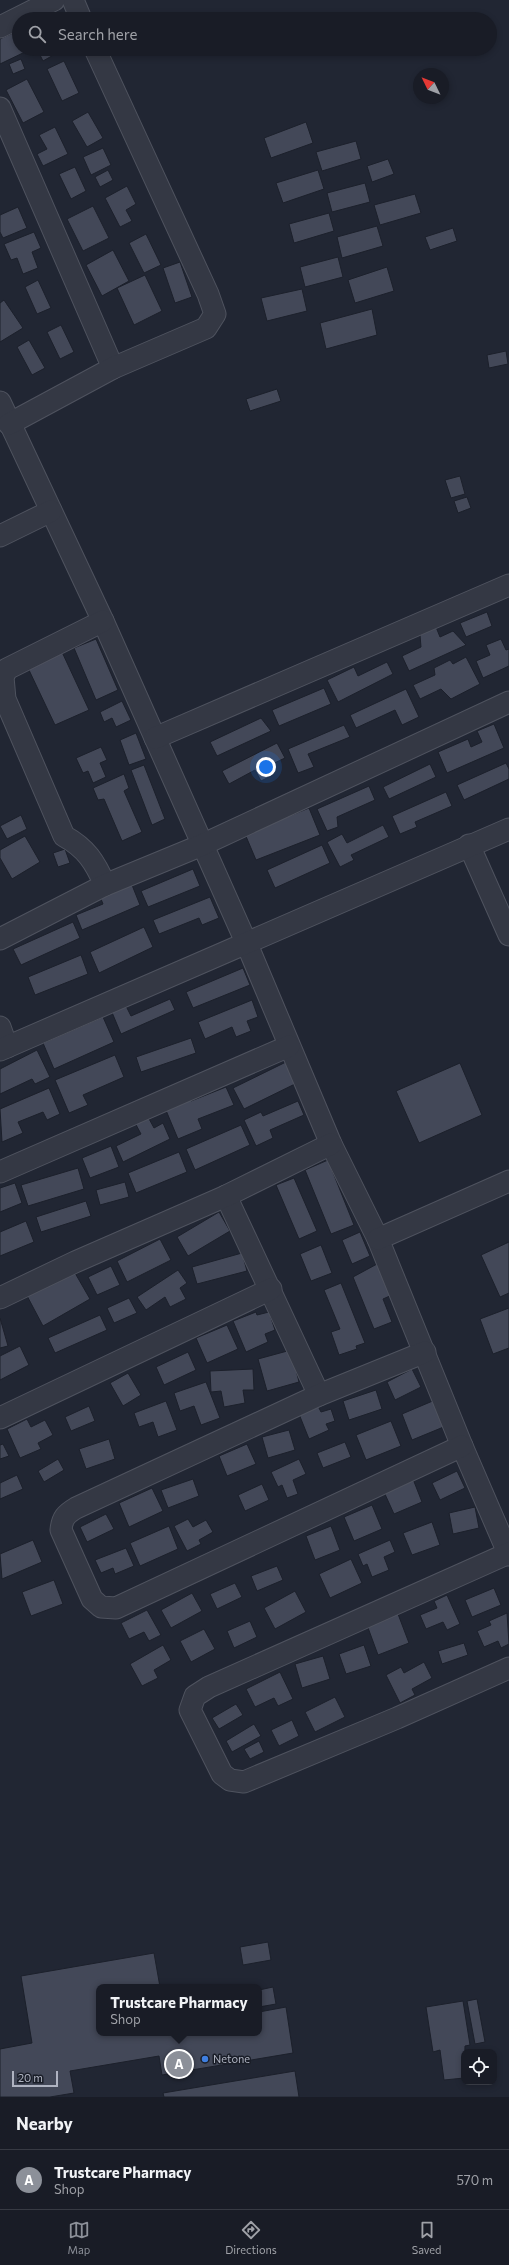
<!DOCTYPE html>
<style>
:root{--surface:#191c26;--page:#262932;--text:#f1f3f6;--muted:#9fa1a7;--line:#373a43;--accent:#8c9099}
body{margin:0;font-family:Commissioner,sans-serif;background:var(--page);color:var(--text)}
.controls{position:absolute;right:12px;bottom:12px;display:grid;overflow:hidden;border-radius:8px;box-shadow:0 2px 6px #0003}
.controls button{width:36px;height:36px;display:grid;place-items:center;padding:0;border:0;border-bottom:1px solid var(--line);background:var(--surface);color:var(--text);font:20px sans-serif}
.compass{position:absolute;left:413px;top:68px;width:36px;height:36px;border-radius:50%;background:var(--surface);box-shadow:0 2px 6px #0003;rotate:313deg}
.scale{position:absolute;left:12px;bottom:10px;width:46px;box-sizing:border-box;padding-left:4px;border:2px solid #afb3c1;border-top:0;font-size:11px;line-height:14px;white-space:nowrap;color:#afb3c1;-webkit-text-stroke:3px #1a1e28;paint-order:stroke}
.you{position:absolute;left:266px;top:767px;width:14px;height:14px;margin:-10px;border:3px solid #fff;border-radius:50%;background:#1a73e8;box-shadow:0 0 0 6px #1a73e833}
.badge{display:grid;place-items:center;width:26px;height:26px;border-radius:50%;background:var(--accent);color:#fff;font-size:13px;font-weight:700}
.pin{position:absolute;translate:-50% -50%;border:2px solid #fff;box-shadow:0 1px 4px #0006}
.popup{position:absolute;left:96px;top:1984px;width:166px;height:52px;box-sizing:border-box;display:grid;place-content:center;border-radius:8px;background:var(--surface);filter:drop-shadow(0 1px 3px #0005);font-size:13px;white-space:nowrap;color:var(--muted)}
.popup b{font-size:15px;color:var(--text)}
.popup::after{content:'';position:absolute;left:50%;top:100%;margin-left:-8px;border:8px solid transparent;border-top-color:var(--surface)}
.list{margin:0;padding:0;list-style:none}
h2{display:flex;justify-content:space-between;align-items:center;height:52px;margin:0;padding:0 16px;font-size:17px}
h2 small{font-size:13px;font-weight:400;color:var(--muted)}
.list li{display:grid;grid-template-columns:26px 1fr auto;gap:12px;align-items:center;box-sizing:border-box;height:60px;padding:0 16px;border-top:1px solid var(--line)}
.list b{display:block;font-size:15px;white-space:nowrap}
.list p{margin:0;font-size:13px;white-space:nowrap;color:var(--muted)}
.list em{font-size:13px;font-style:normal;color:var(--muted)}
.icon{flex:none;width:22px;height:22px;fill:none;stroke:currentColor;stroke-width:2;stroke-linecap:round;stroke-linejoin:round}
.map{position:relative;flex:none;width:509px;height:2097px;overflow:hidden}
.search{position:absolute;background:var(--surface);box-shadow:0 2px 6px #0003;left:12px;right:12px;top:12px;height:44px;display:flex;align-items:center;gap:10px;box-sizing:border-box;padding:0 14px;border-radius:22px;color:var(--muted);font-size:15px}
.sheet{height:112px;background:var(--surface)}
nav{display:flex;justify-content:space-around;align-items:center;box-sizing:border-box;height:56px;border-top:1px solid var(--line);background:var(--surface);font-size:11px;color:var(--muted)}
nav a{display:grid;justify-items:center;gap:2px}
nav .on{color:var(--accent)}
.map>svg:first-child{display:block}
.building{fill:#434858;stroke:#1c202b}
.lines{fill:none;stroke-linecap:round;stroke-linejoin:round}
.minor-casing{stroke:#4f535f;stroke-width:23}
.minor{stroke:#343844;stroke-width:21}
.shop-dot{fill:#3f7fe0;stroke:#1a1e28;stroke-width:1.5}
.labels{text-anchor:middle;stroke-width:3;stroke-linejoin:round;paint-order:stroke}
.poi-label{font-size:11px;fill:#afb3c1;stroke:#1a1e28;text-anchor:start}
</style>
<div class="map">
<svg width="509" height="2097" viewBox="0 0 509 2097">
<rect width="100%" height="100%" fill="#212633"/>
<g class="building">
<polygon points="15,32 19,40 19,49 23,49 25,52 0,64 0,39"/>
<polygon points="37,49 54,49 57,53 43,61"/>
<polygon points="21,59 25,69 13,74 9,64"/>
<polygon points="64,61 79,93 62,101 47,69"/>
<polygon points="27,79 44,112 23,123 6,90"/>
<polygon points="88,112 103,138 87,147 72,121"/>
<polygon points="306,122 313,143 271,158 264,138"/>
<polygon points="55,127 68,154 43,166 37,154 47,149 39,135"/>
<polygon points="356,141 361,159 322,171 316,152"/>
<polygon points="103,148 111,165 91,175 83,157"/>
<polygon points="388,159 394,174 372,182 367,166"/>
<polygon points="75,167 86,191 71,199 59,174"/>
<polygon points="108,170 113,180 100,187 95,177"/>
<polygon points="318,170 324,189 283,203 276,183"/>
<polygon points="365,183 370,202 332,212 327,193"/>
<polygon points="127,186 136,204 126,210 132,221 120,227 105,198"/>
<polygon points="415,194 421,213 380,225 374,205"/>
<polygon points="93,206 109,238 83,251 67,219"/>
<polygon points="18,207 27,228 3,238 0,232 0,215"/>
<polygon points="329,213 334,231 294,243 289,224"/>
<polygon points="377,226 383,246 342,258 337,237"/>
<polygon points="453,228 457,241 430,250 425,237"/>
<polygon points="34,232 41,248 32,252 38,268 23,274 17,258 11,260 4,244"/>
<polygon points="146,234 161,265 144,273 129,243"/>
<polygon points="113,250 129,281 102,296 86,265"/>
<polygon points="338,257 343,277 305,287 300,267"/>
<polygon points="180,262 192,297 175,303 163,268"/>
<polygon points="387,267 394,291 355,303 348,280"/>
<polygon points="145,275 162,311 134,325 117,288"/>
<polygon points="38,280 51,308 37,314 25,287"/>
<polygon points="302,289 307,311 267,321 261,298"/>
<polygon points="4,300 23,328 0,342 0,303"/>
<polygon points="372,309 377,335 326,349 320,323"/>
<polygon points="61,325 74,352 60,359 47,332"/>
<polygon points="29,340 45,368 32,375 17,347"/>
<polygon points="506,351 508,364 489,368 487,355"/>
<polygon points="277,389 281,401 250,411 246,399"/>
<polygon points="460,476 465,494 451,498 445,480"/>
<polygon points="467,497 471,508 458,513 454,501"/>
<polygon points="487,612 492,626 466,637 460,623"/>
<polygon points="436,627 440,637 453,631 466,645 409,671 402,656 421,647 420,635"/>
<polygon points="96,639 118,690 96,700 74,648"/>
<polygon points="501,639 506,650 509,649 509,666 483,678 476,661 490,655 486,645"/>
<polygon points="62,652 89,710 55,725 28,668"/>
<polygon points="466,657 480,684 451,699 441,689 420,699 413,685 435,675 434,668 450,660 453,664"/>
<polygon points="387,662 393,674 338,702 327,680 354,667 358,676"/>
<polygon points="324,688 331,704 279,726 272,710"/>
<polygon points="406,689 419,717 402,725 395,710 356,728 350,715"/>
<polygon points="122,701 131,720 116,727 112,718 104,722 100,712"/>
<polygon points="261,718 271,731 217,756 210,742"/>
<polygon points="494,724 504,748 447,773 438,752 468,739 471,747 482,742 477,731"/>
<polygon points="344,725 350,737 308,754 314,767 298,773 288,749"/>
<polygon points="136,733 146,759 129,765 120,740"/>
<polygon points="277,743 285,758 268,766 273,775 261,781 255,770 229,784 222,771"/>
<polygon points="101,747 107,760 100,763 106,777 93,783 88,771 83,773 76,758"/>
<polygon points="506,763 509,769 509,779 464,800 457,785"/>
<polygon points="430,764 436,777 389,799 383,787"/>
<polygon points="144,765 165,819 152,825 131,770"/>
<polygon points="124,774 129,788 124,791 142,832 122,841 104,799 98,800 93,788"/>
<polygon points="369,786 375,800 337,817 338,827 327,831 317,809"/>
<polygon points="446,792 452,806 415,822 417,827 400,834 392,816"/>
<polygon points="309,808 320,835 256,860 245,834"/>
<polygon points="21,815 27,829 7,839 0,826"/>
<polygon points="383,825 389,837 351,855 354,860 340,867 327,842 342,834 347,843"/>
<polygon points="25,836 40,862 12,879 0,858 0,850"/>
<polygon points="322,845 330,863 275,888 267,870"/>
<polygon points="65,849 70,863 58,867 53,853"/>
<polygon points="193,869 200,886 148,907 141,891"/>
<polygon points="130,880 140,905 82,930 76,915 103,904 99,894"/>
<polygon points="210,897 219,918 202,925 199,918 159,934 153,920"/>
<polygon points="73,922 80,938 21,965 13,949"/>
<polygon points="144,927 153,947 99,973 90,952"/>
<polygon points="81,955 88,974 35,995 28,977"/>
<polygon points="243,968 250,985 193,1008 186,992"/>
<polygon points="170,999 175,1010 121,1034 111,1010 125,1004 131,1016"/>
<polygon points="252,1000 258,1017 247,1021 251,1031 236,1037 232,1027 205,1039 198,1022"/>
<polygon points="103,1017 114,1042 54,1069 43,1043"/>
<polygon points="191,1038 196,1053 141,1072 136,1057"/>
<polygon points="37,1050 50,1077 35,1084 32,1079 0,1094 0,1069"/>
<polygon points="115,1055 124,1077 83,1095 88,1105 69,1113 55,1080"/>
<polygon points="286,1062 297,1083 244,1109 233,1088"/>
<polygon points="460,1063 482,1115 419,1143 396,1091"/>
<polygon points="226,1087 234,1105 198,1119 202,1129 178,1139 165,1108 189,1098 191,1101"/>
<polygon points="49,1088 60,1114 47,1120 43,1112 18,1122 23,1133 2,1142 0,1109"/>
<polygon points="298,1101 304,1115 270,1130 273,1138 256,1146 244,1120 261,1112 263,1116"/>
<polygon points="147,1115 154,1128 163,1123 170,1139 123,1162 116,1146 141,1134 134,1121"/>
<polygon points="241,1125 250,1145 195,1170 186,1149"/>
<polygon points="111,1146 119,1167 90,1178 82,1158"/>
<polygon points="179,1152 187,1172 136,1193 128,1173"/>
<polygon points="328,1160 354,1225 331,1234 305,1170"/>
<polygon points="78,1168 84,1189 28,1206 21,1185"/>
<polygon points="294,1178 317,1231 299,1239 276,1185"/>
<polygon points="125,1182 129,1197 100,1205 96,1190"/>
<polygon points="15,1183 22,1203 0,1212 0,1188"/>
<polygon points="86,1201 91,1216 41,1232 36,1217"/>
<polygon points="219,1212 230,1231 188,1256 177,1237"/>
<polygon points="26,1221 34,1242 0,1256 0,1232"/>
<polygon points="360,1232 370,1256 352,1264 342,1240"/>
<polygon points="160,1239 171,1260 127,1282 117,1261"/>
<polygon points="509,1242 509,1293 500,1297 481,1255"/>
<polygon points="321,1245 332,1273 311,1281 300,1254"/>
<polygon points="242,1253 247,1271 197,1284 192,1267"/>
<polygon points="377,1264 392,1295 383,1299 392,1322 374,1329 353,1277"/>
<polygon points="71,1266 90,1299 43,1326 25,1292"/>
<polygon points="111,1266 120,1285 97,1295 88,1277"/>
<polygon points="178,1270 187,1283 180,1288 186,1299 170,1307 165,1297 146,1310 137,1297"/>
<polygon points="341,1283 365,1343 356,1346 357,1349 339,1355 331,1332 340,1329 324,1290"/>
<polygon points="129,1298 137,1313 114,1323 107,1308"/>
<polygon points="509,1308 509,1348 493,1354 480,1319"/>
<polygon points="256,1312 257,1315 269,1312 275,1330 265,1334 268,1342 246,1352 233,1321"/>
<polygon points="100,1315 107,1330 55,1353 48,1338"/>
<polygon points="0,1318 8,1346 0,1348"/>
<polygon points="227,1325 238,1349 207,1363 196,1338"/>
<polygon points="20,1346 29,1365 0,1380 0,1356"/>
<polygon points="291,1350 299,1382 267,1391 258,1359"/>
<polygon points="188,1352 196,1370 164,1385 156,1367"/>
<polygon points="253,1369 254,1390 243,1390 245,1403 224,1407 221,1391 211,1392 210,1371"/>
<polygon points="412,1369 421,1387 395,1400 387,1382"/>
<polygon points="128,1373 141,1395 123,1406 110,1383"/>
<polygon points="206,1382 220,1418 201,1425 194,1406 180,1411 174,1393"/>
<polygon points="376,1390 382,1409 349,1420 343,1401"/>
<polygon points="435,1400 446,1426 412,1440 402,1414"/>
<polygon points="166,1401 177,1430 158,1437 153,1422 139,1427 134,1413"/>
<polygon points="89,1406 95,1421 71,1431 65,1417"/>
<polygon points="318,1406 321,1412 331,1409 335,1421 326,1424 329,1430 309,1439 299,1414"/>
<polygon points="27,1419 31,1427 45,1420 53,1435 38,1443 41,1449 20,1458 7,1429"/>
<polygon points="391,1421 401,1446 366,1460 356,1435"/>
<polygon points="289,1430 295,1450 268,1458 262,1437"/>
<polygon points="109,1439 115,1459 86,1469 79,1449"/>
<polygon points="345,1442 351,1457 323,1468 317,1453"/>
<polygon points="3,1444 9,1456 0,1459 0,1445"/>
<polygon points="247,1444 256,1464 227,1476 219,1456"/>
<polygon points="58,1459 64,1470 44,1482 38,1471"/>
<polygon points="299,1459 306,1474 293,1480 298,1494 287,1498 282,1485 278,1487 271,1472"/>
<polygon points="457,1471 465,1488 440,1500 432,1483"/>
<polygon points="17,1475 23,1489 0,1499 0,1483"/>
<polygon points="193,1479 199,1496 168,1508 161,1490"/>
<polygon points="413,1479 422,1502 394,1514 384,1492"/>
<polygon points="262,1484 269,1500 245,1511 238,1495"/>
<polygon points="152,1488 163,1511 129,1527 119,1503"/>
<polygon points="372,1505 382,1529 354,1541 344,1517"/>
<polygon points="475,1507 479,1528 453,1534 449,1513"/>
<polygon points="106,1514 114,1529 87,1542 80,1527"/>
<polygon points="188,1519 193,1527 206,1520 213,1532 199,1540 201,1544 187,1551 174,1526"/>
<polygon points="432,1522 440,1545 412,1555 403,1533"/>
<polygon points="169,1526 178,1549 140,1566 130,1543"/>
<polygon points="331,1526 340,1550 315,1560 306,1536"/>
<polygon points="33,1540 42,1562 2,1579 0,1554"/>
<polygon points="390,1540 395,1552 384,1557 389,1570 372,1577 367,1564 363,1566 358,1554"/>
<polygon points="126,1548 134,1566 115,1574 113,1568 101,1573 95,1560"/>
<polygon points="351,1559 362,1583 330,1598 319,1574"/>
<polygon points="277,1566 283,1580 257,1591 251,1576"/>
<polygon points="54,1580 63,1604 31,1616 22,1592"/>
<polygon points="235,1583 242,1597 217,1609 210,1594"/>
<polygon points="494,1588 501,1605 472,1617 465,1600"/>
<polygon points="295,1591 306,1612 275,1629 264,1608"/>
<polygon points="192,1593 202,1611 171,1628 161,1610"/>
<polygon points="447,1595 460,1624 447,1630 443,1622 426,1629 420,1615 437,1608 434,1601"/>
<polygon points="147,1610 161,1635 149,1641 144,1632 129,1639 121,1623"/>
<polygon points="507,1613 509,1644 501,1648 498,1641 484,1647 477,1631 491,1625 489,1621"/>
<polygon points="398,1614 409,1643 378,1655 367,1625"/>
<polygon points="250,1621 257,1637 234,1648 227,1631"/>
<polygon points="204,1629 215,1649 191,1662 180,1641"/>
<polygon points="464,1643 468,1655 442,1664 438,1651"/>
<polygon points="163,1645 171,1660 154,1670 158,1678 142,1686 130,1664"/>
<polygon points="364,1645 371,1666 346,1674 339,1654"/>
<polygon points="323,1656 330,1679 302,1688 295,1664"/>
<polygon points="424,1662 432,1678 412,1689 415,1695 400,1703 386,1675 401,1667 404,1673"/>
<polygon points="280,1672 293,1699 278,1706 274,1698 255,1707 246,1689"/>
<polygon points="335,1697 345,1717 315,1732 305,1712"/>
<polygon points="236,1704 243,1715 219,1729 212,1718"/>
<polygon points="292,1720 299,1736 279,1746 271,1730"/>
<polygon points="254,1724 261,1736 232,1752 226,1741"/>
<polygon points="259,1741 264,1752 250,1759 244,1749"/>
<polygon points="268,1942 271,1960 243,1965 240,1947"/>
<polygon points="154,1953 160,1987 99,1987 99,2033 259,2033 259,2012 286,2007 293,2053 162,2075 159,2056 70,2071 74,2093 50,2097 0,2097 0,2049 32,2043 21,1976"/>
<polygon points="273,1987 276,2004 259,2007 259,1990"/>
<polygon points="477,1999 485,2042 475,2044 467,2001"/>
<polygon points="463,2001 470,2045 465,2046 464,2078 444,2080 440,2050 433,2052 426,2007"/>
<polygon points="295,2071 299,2097 164,2097 163,2093"/>
</g>
<g class="lines">
<defs>
<g id="minor">
<polyline points="73,0 81,19"/>
<polyline points="0,27 54,0"/>
<polyline points="0,108 113,368"/>
<polyline points="0,402 103,621 246,942 331,1144 378,1239 462,1446 509,1555"/>
<polyline points="9,424 113,368 206,328 215,314 208,294 95,49"/>
<polyline points="0,536 51,511"/>
<path d="M103 621 7 669 3 677 5 699 64 836C86 848 95 862 105 885"/>
<polyline points="155,738 509,585"/>
<polyline points="469,845 509,935"/>
<polyline points="0,939 105,885 202,845 509,702"/>
<polyline points="0,1027 7,1047"/>
<polyline points="0,1050 509,829"/>
<polyline points="0,1172 289,1046"/>
<polyline points="226,1196 319,1395"/>
<polyline points="378,1239 509,1181"/>
<polyline points="0,1298 75,1262 226,1196 331,1144"/>
<path d="M425 1352 319 1395 76 1508C66 1514 62 1518 61 1530L92 1599 101 1607 116 1608 462 1446"/>
<polyline points="0,1418 271,1289"/>
<polyline points="509,1553 209,1687 195,1696 190,1710 222,1774 230,1780 244,1782 397,1718 509,1668"/>
</g>
</defs>
<use href="#minor" class="minor-casing"/>
<use href="#minor" class="minor"/>
</g>
<circle class="shop-dot" cx="205" cy="2059" r="4"/>
<g class="labels">
<g class="poi-label">
<text x="213" y="2063">Netone</text>
</g>
</g>
</svg>
<div class="controls">
<button><svg class="icon" aria-label="locate" viewBox="0 0 24 24"><circle cx="12" cy="12" r="6"/><path d="M12 2v4M12 18v4M2 12h4M18 12h4"/></svg></button>
</div>
<svg class="compass" viewBox="-18 -18 36 36"><path d="M0-13l5 13h-10z" fill="#e53935"/><path d="M0 13l5-13h-10z" fill="#9fa1a7"/></svg>
<div class="scale">20 m</div>
<div class="you"></div>
<div class="pin badge" style="left:179px;top:2064px">A</div>
<div class="popup"><b>Trustcare Pharmacy</b>Shop</div>
<div class="search"><svg class="icon" aria-label="search" viewBox="0 0 24 24"><circle cx="10" cy="10" r="6"/><path d="M15 15l6 6"/></svg>Search here</div>
</div>
<section class="sheet">
<h2>Nearby<small></small></h2>
<ul class="list">
<li><span class="badge">A</span><div><b>Trustcare Pharmacy</b><p>Shop</p></div><em>570 m</em></li>
</ul>
</section>
<nav>
<a class="on"><svg class="icon" aria-label="map" viewBox="0 0 24 24"><path d="M3 6l6-2 6 2 6-2v14l-6 2-6-2-6 2zM9 4v14M15 6v14"/></svg>Map</a>
<a><svg class="icon" aria-label="directions" viewBox="0 0 24 24"><path d="M12 3l9 9-9 9-9-9zM9 14v-3h6M13 9l2 2-2 2"/></svg>Directions</a>
<a><svg class="icon" aria-label="saved" viewBox="0 0 24 24"><path d="M7 4h10v16l-5-4-5 4z"/></svg>Saved</a>
</nav>
